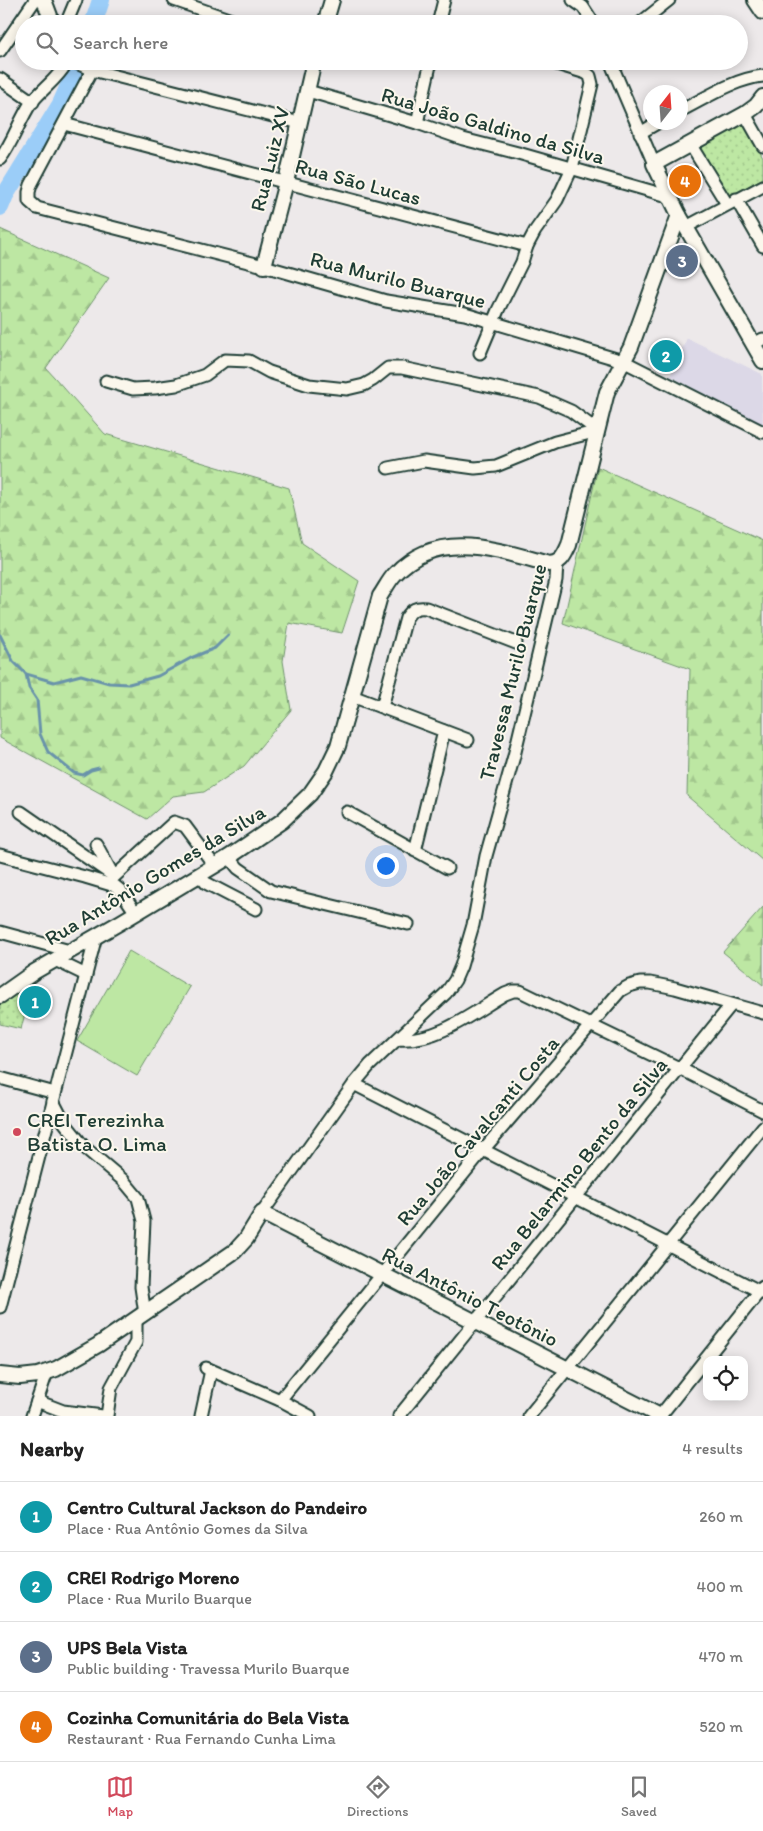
<!DOCTYPE html>
<meta charset="utf-8">
<style>
:root{--surface:#fff;--page:#f2f2f2;--text:#222;--muted:#767676;--line:#e0e0e0;--accent:#d1495b}
body{margin:0;font-family:Itim,sans-serif;background:var(--page);color:var(--text)}
.controls{position:absolute;right:15px;bottom:15px;display:grid;overflow:hidden;border-radius:10px;box-shadow:0 2px 12px #0003}
.controls button{width:45px;height:45px;display:grid;place-items:center;padding:0;border:0;border-bottom:1px solid var(--line);background:var(--surface);color:var(--text);font:25px sans-serif}
.compass{position:absolute;left:643px;top:85px;width:45px;height:45px;border-radius:50%;background:var(--surface);box-shadow:0 2px 12px #0003;rotate:17deg}
.you{position:absolute;left:385px;top:865px;width:18px;height:18px;margin:-12px;border:4px solid #fff;border-radius:50%;background:#1a73e8;box-shadow:0 0 0 8px #1a73e833}
.badge{display:grid;place-items:center;width:32px;height:32px;border-radius:50%;background:var(--accent);color:#fff;font-size:16px;font-weight:700}
.pin{position:absolute;translate:-50% -50%;border:2px solid #fff;box-shadow:0 1px 5px #0006}
.list{margin:0;padding:0;list-style:none}
h2{display:flex;justify-content:space-between;align-items:center;height:65px;margin:0;padding:0 20px;font-size:21px}
h2 small{font-size:16px;font-weight:400;color:var(--muted)}
.list li{display:grid;grid-template-columns:32px 1fr auto;gap:15px;align-items:center;box-sizing:border-box;height:70px;padding:0 20px;border-top:1px solid var(--line)}
.list b{display:block;font-size:19px;white-space:nowrap}
.list p{margin:0;font-size:16px;white-space:nowrap;color:var(--muted)}
.list em{font-size:16px;font-style:normal;color:var(--muted)}
.icon{flex:none;width:28px;height:28px;fill:none;stroke:currentColor;stroke-width:2;stroke-linecap:round;stroke-linejoin:round}
.map{position:relative;flex:none;width:763px;height:1416px;overflow:hidden}
.search{position:absolute;background:var(--surface);box-shadow:0 2px 12px #0003;left:15px;right:15px;top:15px;height:55px;display:flex;align-items:center;gap:12px;box-sizing:border-box;padding:0 18px;border-radius:28px;color:var(--muted);font-size:19px}
.sheet{height:345px;background:var(--surface)}
nav{display:flex;justify-content:space-around;align-items:center;box-sizing:border-box;height:70px;border-top:1px solid var(--line);background:var(--surface);font-size:14px;color:var(--muted)}
nav a{display:grid;justify-items:center;gap:2px}
nav .on{color:var(--accent)}
.map>svg:first-child{display:block}
.built{fill:#dcd8e7}
.green{fill:#bde7a3;stroke:#6e926c}
.forest{fill:url(#forest-firs);stroke:#6e926c}
.park{fill:url(#park-dots);stroke:#6e926c}
.lines{fill:none;stroke-linecap:round;stroke-linejoin:round}
.stream{stroke:#6993aa;stroke-width:3}
.river{stroke:#9bcdf8;stroke-width:18}
.minor-casing{stroke:#1f3d34;stroke-width:15}
.tertiary-casing{stroke:#1f3d34;stroke-width:18}
.minor{stroke:#fbf7ec;stroke-width:11}
.tertiary{stroke:#fbf7ec;stroke-width:14}
.poi-dot{fill:#d1495b;stroke:#fbf7ec;stroke-width:2}
.labels{text-anchor:middle;stroke-width:4;stroke-linejoin:round;paint-order:stroke}
.street-label{font-size:21px;fill:#1f3d34;stroke:#fbf7ec}
.poi-label{font-size:21px;fill:#1f3d34;stroke:#fbf7ec;text-anchor:start}
</style>
<div class="map">
<svg width="763" height="1416" viewBox="0 0 763 1416">
<defs>
<pattern id="forest-firs" width="22" height="20" patternUnits="userSpaceOnUse" patternTransform="scale(1.25)"><rect width="22" height="20" fill="#bde7a3"/><path d="M5 1l3.5 6h-7zM16 11l3.5 6h-7z" fill="#a2c78d"/></pattern>
<pattern id="park-dots" width="8" height="8" patternUnits="userSpaceOnUse" patternTransform="scale(1.25)"><rect width="8" height="8" fill="#bde7a3"/><path d="M2 2h.1M6 6h.1" fill="none" stroke="#a2c78d" stroke-width="1.8" stroke-linecap="round"/></pattern>
</defs>
<rect width="100%" height="100%" fill="#ede9ea"/>
<filter id="ink" filterUnits="userSpaceOnUse"><feTurbulence type="fractalNoise" baseFrequency=".02" numOctaves="2"/><feDisplacementMap in="SourceGraphic" scale="10" xChannelSelector="R" yChannelSelector="G"/><feConvolveMatrix kernelMatrix="1 2 1 2 8 2 1 2 1" color-interpolation-filters="sRGB"/></filter>
<g filter="url(#ink)">
<polygon class="built" points="687,338 762,374 763,425 670,376"/>
<polygon class="green" points="129,951 190,987 137,1076 77,1041"/>
<g class="forest">
<polygon points="0,229 109,278 46,368 105,434 289,488 302,543 359,581 342,633 289,623 283,661 291,710 244,766 204,792 173,796 147,819 0,738"/>
<polygon points="598,467 763,541 763,861 687,796 690,669 563,623"/>
<polygon points="763,907 763,985 723,952"/>
</g>
<g class="park">
<polygon points="743,120 763,158 763,178 726,198 697,146"/>
<polygon points="35,974 21,1029 0,1024 0,1000"/>
</g>
<g class="lines">
<g class="stream">
<polyline points="0,635 13,661 26,674 54,682 81,675 109,683 129,684 158,676 191,658 215,648 228,635"/>
<polyline points="26,674 29,688 37,700 40,734 48,752 74,773 83,775 91,770 99,768"/>
</g>
<g class="river">
<polyline points="93,24 101,0"/>
<polyline points="0,207 5,195 61,104 80,61"/>
</g>
<defs>
<g id="minor">
<polyline points="174,0 243,24"/>
<polyline points="573,0 583,7 594,24"/>
<polyline points="66,24 76,0"/>
<polyline points="438,24 444,0"/>
<polyline points="639,24 669,0"/>
<polyline points="0,51 35,0"/>
<polyline points="72,61 92,70 300,123"/>
<polyline points="610,61 654,164"/>
<polyline points="92,70 31,185 29,192 29,201 37,208 264,266 386,301 465,314 623,361 763,432"/>
<polyline points="0,79 33,102"/>
<polyline points="308,91 417,123 463,139 518,153 668,196"/>
<path d="M680 111C706 98 734 79 763 76"/>
<polyline points="745,114 763,146"/>
<polyline points="417,123 431,61"/>
<polyline points="64,124 527,246"/>
<polyline points="640,133 659,122"/>
<polyline points="690,144 727,204"/>
<path d="M0 159C13 142 19 121 31 103 43 88 57 80 68 61"/>
<polyline points="736,199 763,246"/>
<polyline points="686,227 763,186"/>
<polyline points="753,344 763,339"/>
<polyline points="480,353 498,310 522,262 527,246 535,231 557,200 572,168 592,84 590,76 586,73 547,61"/>
<polyline points="106,381 133,389 155,388 176,385 205,375 225,360 249,361 269,372 309,385 347,389 364,385 373,380 388,368 402,368 539,397 571,411 598,431"/>
<polyline points="388,468 424,461 475,468 496,466 555,442 598,431"/>
<polyline points="352,696 468,740"/>
<path d="M382 707 406 618C412 609 416 607 426 608L516 643"/>
<polyline points="21,812 112,875"/>
<polyline points="347,812 447,868"/>
<polyline points="96,844 114,877 174,822 185,826 214,865"/>
<polyline points="415,851 444,731"/>
<polyline points="0,855 85,877 115,886 121,891 136,913"/>
<polyline points="229,857 238,868 271,891 408,924"/>
<polyline points="199,875 206,883 256,909"/>
<polyline points="0,932 70,951"/>
<polyline points="55,960 86,975"/>
<path d="M398 1039C438 1042 472 1013 505 994L513 991H520L681 1069 763 1111"/>
<polyline points="0,1078 55,1093"/>
<polyline points="354,1084 763,1293"/>
<polyline points="53,1101 64,1122 84,1147 123,1180 138,1198 144,1221 141,1287 145,1314"/>
<polyline points="262,1213 354,1084 370,1065 446,993 455,980 461,966 473,925 486,856 514,756 556,580 557,563"/>
<polyline points="0,1307 96,936"/>
<polyline points="206,1368 280,1400 310,1416"/>
<polyline points="280,1400 483,1150 620,991 629,986 640,983 650,983 675,988 763,1013"/>
<polyline points="37,1401 63,1411 103,1416"/>
<polyline points="32,1416 47,1372"/>
<polyline points="107,1416 111,1388 136,1342 136,1319"/>
<polyline points="201,1416 211,1370"/>
<polyline points="399,1416 731,1005"/>
<polyline points="529,1416 763,1127"/>
<polyline points="660,1416 763,1287"/>
</g>
<g id="tertiary">
<polyline points="44,0 53,24"/>
<polyline points="755,0 763,12"/>
<polyline points="325,24 332,0"/>
<polyline points="763,97 756,106 745,114 654,164 679,215 763,361"/>
<polyline points="264,266 286,182 314,61"/>
<path d="M0 996 34 972 121 922 229 857 282 821 310 794 326 771 338 746 380 596C385 589 389 580 395 574 438 528 497 550 549 564 562 563 564 555 569 545L607 392 631 347 679 215"/>
<polyline points="0,1375 20,1377 38,1375 56,1369 98,1345 235,1251 246,1239 262,1213 660,1416"/>
</g>
</defs>
<use href="#minor" class="minor-casing"/>
<use href="#tertiary" class="tertiary-casing"/>
<use href="#minor" class="minor"/>
<use href="#tertiary" class="tertiary"/>
</g>
</g>
<circle class="poi-dot" cx="17" cy="1132" r="5"/>
<g class="labels">
<g class="street-label">
<text transform="translate(493 126) rotate(16)" y="7">Rua João Galdino da Silva</text>
<text transform="translate(270 159) rotate(-76)" y="7">Rua Luiz XV</text>
<text transform="translate(358 182) rotate(15)" y="7">Rua São Lucas</text>
<text transform="translate(398 280) rotate(14)" y="7">Rua Murilo Buarque</text>
<text transform="translate(513 672) rotate(-76)" y="7">Travessa Murilo Buarque</text>
<text transform="translate(155 875) rotate(-31)" y="7">Rua Antônio Gomes da Silva</text>
<text transform="translate(478 1131) rotate(-50)" y="7">Rua João Cavalcanti Costa</text>
<text transform="translate(579 1164) rotate(-51)" y="7">Rua Belarmino Bento da Silva</text>
<text transform="translate(470 1297) rotate(27)" y="7">Rua Antônio Teotônio</text>
</g>
<g class="poi-label">
<text x="27" y="1127">CREI Terezinha<tspan x="27" dy="24">Batista O. Lima</tspan></text>
</g>
</g>
</svg>
<div class="controls">
<button><svg class="icon" aria-label="locate" viewBox="0 0 24 24"><circle cx="12" cy="12" r="6"/><path d="M12 2v4M12 18v4M2 12h4M18 12h4"/></svg></button>
</div>
<svg class="compass" viewBox="-18 -18 36 36"><path d="M0-13l5 13h-10z" fill="#e53935"/><path d="M0 13l5-13h-10z" fill="#767676"/></svg>
<div class="you"></div>
<div class="pin badge" style="left:35px;top:1002px;background:#0f9aa8">1</div>
<div class="pin badge" style="left:666px;top:356px;background:#0f9aa8">2</div>
<div class="pin badge" style="left:682px;top:261px;background:#5c6f8a">3</div>
<div class="pin badge" style="left:685px;top:181px;background:#e8710a">4</div>
<div class="search"><svg class="icon" aria-label="search" viewBox="0 0 24 24"><circle cx="10" cy="10" r="6"/><path d="M15 15l6 6"/></svg>Search here</div>
</div>
<section class="sheet">
<h2>Nearby<small>4 results</small></h2>
<ul class="list">
<li><span class="badge" style="background:#0f9aa8">1</span><div><b>Centro Cultural Jackson do Pandeiro</b><p>Place · Rua Antônio Gomes da Silva</p></div><em>260 m</em></li>
<li><span class="badge" style="background:#0f9aa8">2</span><div><b>CREI Rodrigo Moreno</b><p>Place · Rua Murilo Buarque</p></div><em>400 m</em></li>
<li><span class="badge" style="background:#5c6f8a">3</span><div><b>UPS Bela Vista</b><p>Public building · Travessa Murilo Buarque</p></div><em>470 m</em></li>
<li><span class="badge" style="background:#e8710a">4</span><div><b>Cozinha Comunitária do Bela Vista</b><p>Restaurant · Rua Fernando Cunha Lima</p></div><em>520 m</em></li>
</ul>
</section>
<nav>
<a class="on"><svg class="icon" aria-label="map" viewBox="0 0 24 24"><path d="M3 6l6-2 6 2 6-2v14l-6 2-6-2-6 2zM9 4v14M15 6v14"/></svg>Map</a>
<a><svg class="icon" aria-label="directions" viewBox="0 0 24 24"><path d="M12 3l9 9-9 9-9-9zM9 14v-3h6M13 9l2 2-2 2"/></svg>Directions</a>
<a><svg class="icon" aria-label="saved" viewBox="0 0 24 24"><path d="M7 4h10v16l-5-4-5 4z"/></svg>Saved</a>
</nav>
